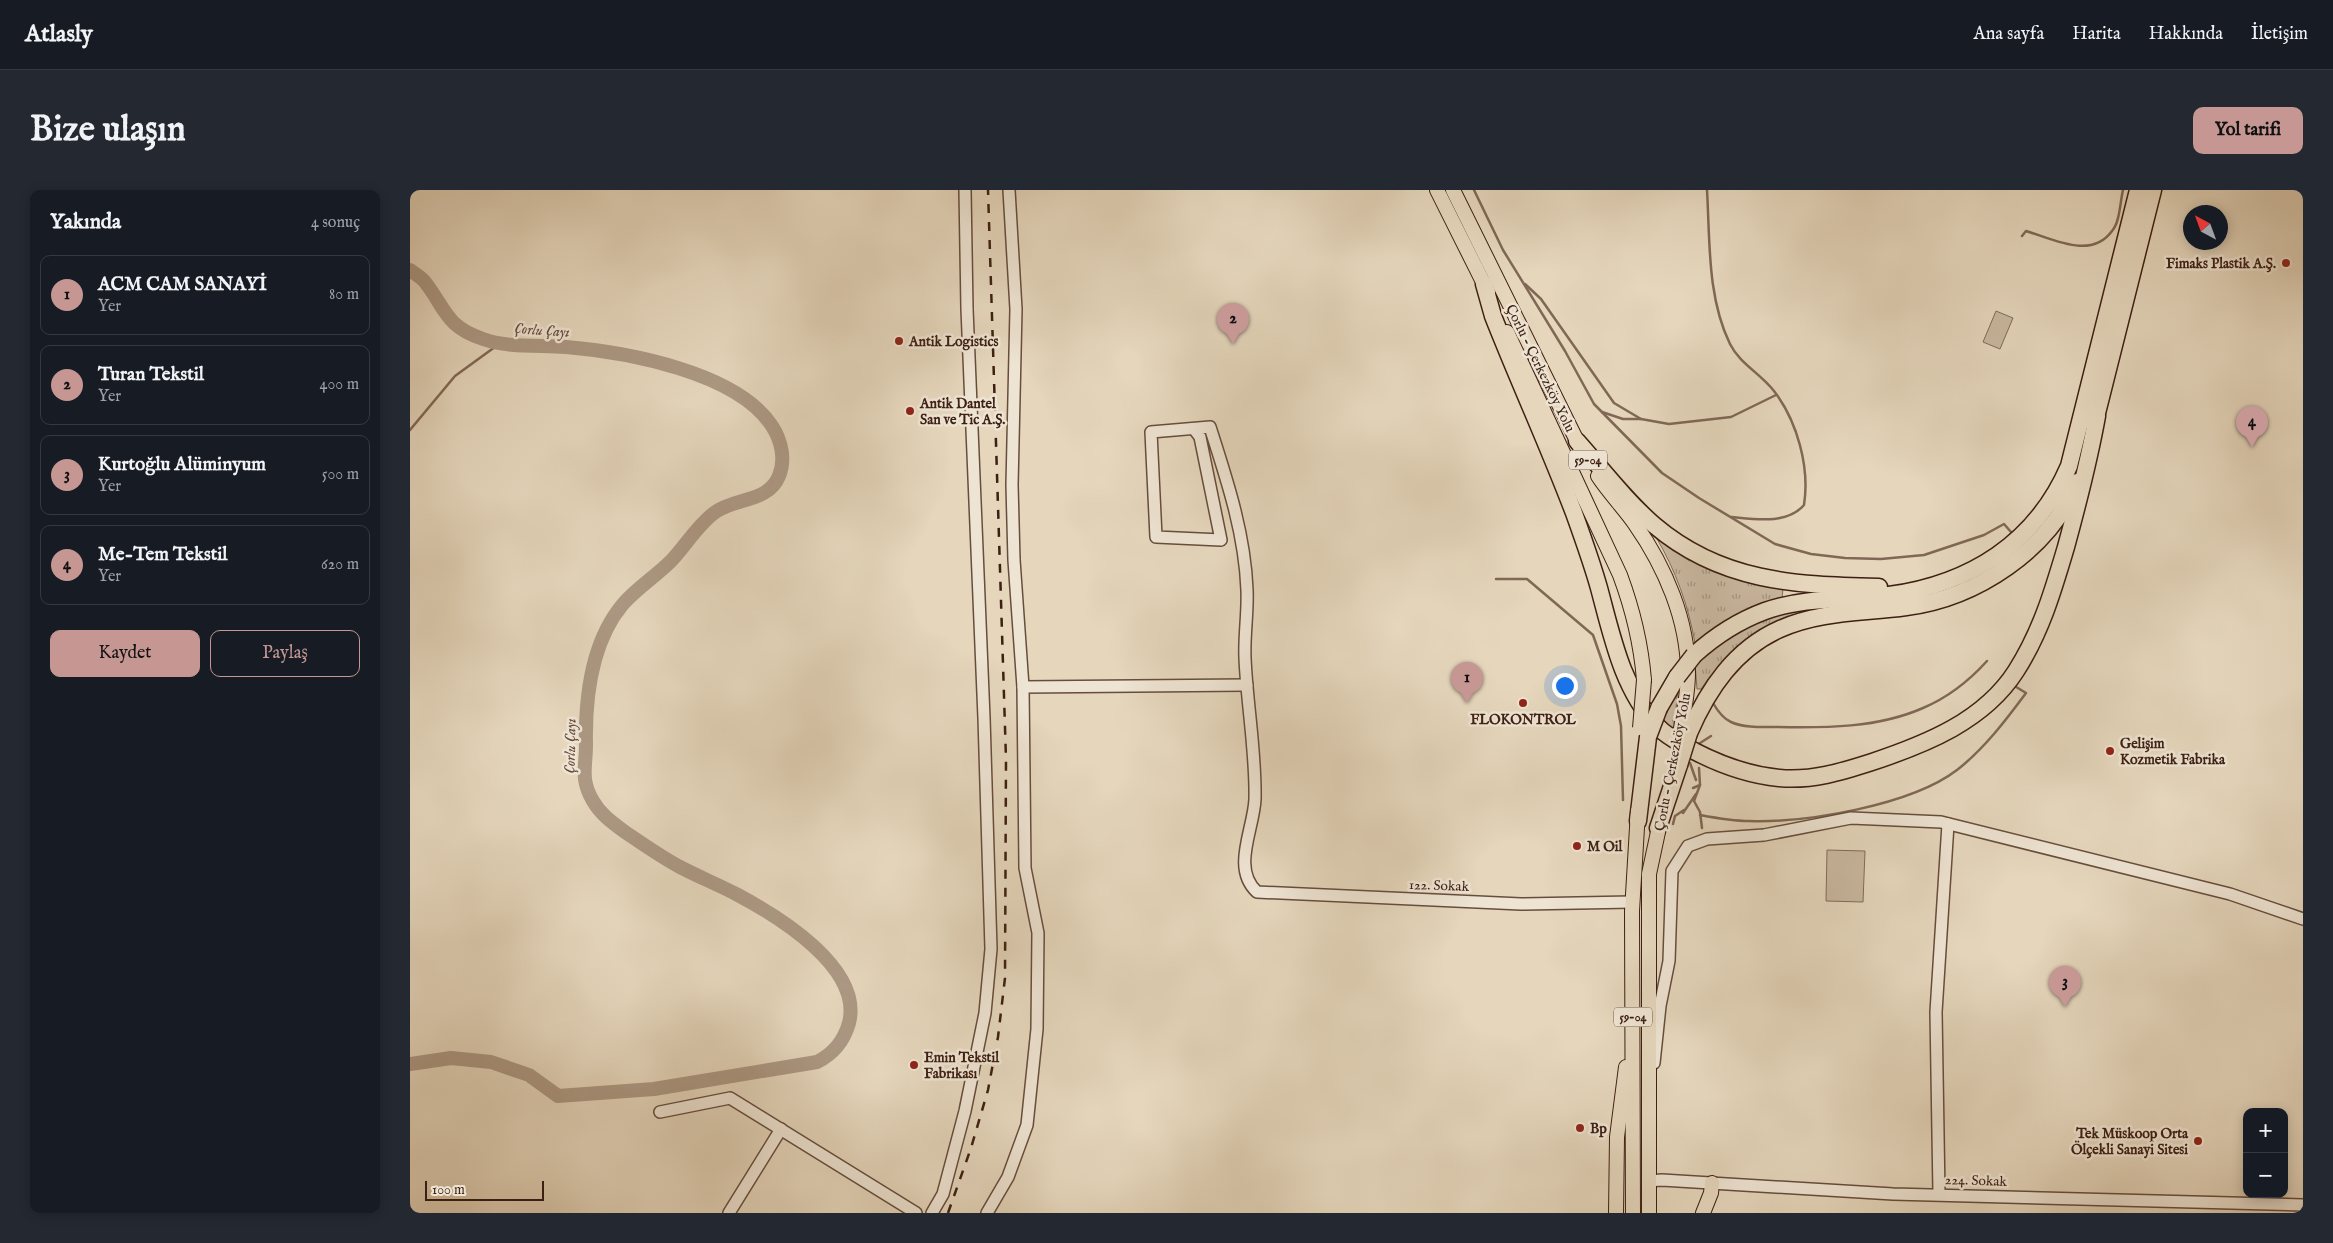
<!DOCTYPE html>
<html lang="tr">
<meta charset="utf-8">
<style>
:root{--surface:#171b24;--page:#242831;--text:#f1f3f6;--muted:#9ea1a6;--line:#363941;--accent:#c59692}
body{margin:0;font-family:"IM FELL English",serif;background:var(--page);color:var(--text)}
.controls{position:absolute;right:15px;bottom:15px;display:grid;overflow:hidden;border-radius:10px;box-shadow:0 2px 12px #0003}
.controls button{width:45px;height:45px;display:grid;place-items:center;padding:0;border:0;border-bottom:1px solid var(--line);background:var(--surface);color:var(--text);font:25px sans-serif}
.compass{position:absolute;left:1773px;top:15px;width:45px;height:45px;border-radius:50%;background:var(--surface);box-shadow:0 2px 12px #0003;rotate:319deg}
.scale{position:absolute;left:15px;bottom:12px;width:119px;box-sizing:border-box;padding-left:5px;border:2px solid #3d1f13;border-top:0;font-size:14px;line-height:18px;white-space:nowrap;color:#3d1f13;-webkit-text-stroke:4px #eee4d3;paint-order:stroke}
.you{position:absolute;left:1154px;top:495px;width:18px;height:18px;margin:-12px;border:4px solid #fff;border-radius:50%;background:#1a73e8;box-shadow:0 0 0 8px #1a73e833}
.badge{display:grid;place-items:center;width:32px;height:32px;border-radius:50%;background:var(--accent);color:#111;font-size:16px;font-weight:700}
.pin{position:absolute;translate:-50% -41px;filter:drop-shadow(0 1px 2px #0008)}
.pin::after{content:'';position:absolute;top:26px;width:18px;height:15px;background:inherit;clip-path:polygon(0 0,100% 0,50% 100%)}
.list{margin:0;padding:0;list-style:none}
h2{display:flex;justify-content:space-between;align-items:center;height:65px;margin:0;padding:0 20px;font-size:21px}
h2 small{font-size:16px;font-weight:400;color:var(--muted)}
.list li{display:grid;grid-template-columns:32px 1fr auto;gap:15px;align-items:center;box-sizing:border-box;height:80px;margin:0 10px 10px;padding:0 10px;border:1px solid var(--line);border-radius:10px}
.list b{display:block;font-size:19px;white-space:nowrap}
.list p{margin:0;font-size:16px;white-space:nowrap;color:var(--muted)}
.list em{font-size:16px;font-style:normal;color:var(--muted)}
.actions{display:flex;gap:10px;padding:15px 20px}
.actions a{flex:1;padding:11px 0;border:1px solid var(--accent);border-radius:10px;text-align:center;font-size:18px;color:var(--accent)}
.actions .main{background:var(--accent);color:#111}
.map{position:relative;flex:none;width:1893px;height:1023px;overflow:hidden;border-radius:10px}
header{display:flex;align-items:center;gap:30px;box-sizing:border-box;height:70px;padding:0 25px;background:var(--surface);border-bottom:1px solid var(--line)}
header strong{font-size:24px}
nav{display:flex;gap:28px;margin-inline-start:auto;font-size:18px}
.intro{display:flex;align-items:center;justify-content:space-between;box-sizing:border-box;height:120px;padding:0 30px}
h1{margin:0;font-size:35px}
.button{padding:12px 22px;border-radius:10px;background:var(--accent);color:#111;font-size:18px;font-weight:700}
main{display:flex;gap:30px;padding:0 30px}
aside{flex:1;background:var(--surface);border-radius:10px;box-shadow:0 2px 12px #0003}
.map>svg:first-child{display:block}
.grass{fill:url(#grass-tufts);stroke:#826b59}
.pitch{fill:#c8b79f;stroke:#826b59}
.lines{fill:none;stroke-linecap:round;stroke-linejoin:round}
.stream{stroke:#806856;stroke-width:2.5}
.river{stroke:#ac9883;stroke-width:14}
.minor-casing{stroke:#674d3d;stroke-width:14}
.major-casing{stroke:#3d1f13;stroke-width:16}
.highway-casing{stroke:#3d1f13;stroke-width:19}
.minor{stroke:#eee4d3;stroke-width:11}
.major{stroke:#e5d6bc;stroke-width:14}
.highway{stroke:#e5d6bc;stroke-width:16}
.rail{stroke:#3d1f13;stroke-width:2.5;stroke-dasharray:9 9;stroke-linecap:butt}
.major-bridge-casing{stroke:#3d1f13;stroke-width:16;stroke-linecap:butt}
.highway-bridge-casing{stroke:#3d1f13;stroke-width:19;stroke-linecap:butt}
.major-bridge{stroke:#e5d6bc;stroke-width:14}
.highway-bridge{stroke:#e5d6bc;stroke-width:16}
.poi-dot{fill:#8f2418;stroke:#eee4d3;stroke-width:2}
.labels{text-anchor:middle;stroke-width:5;stroke-linejoin:round;paint-order:stroke}
.shield{fill:#eee4d3;stroke:#725a4d;stroke-width:1}
.shield-label{font-size:12px;font-weight:bold;fill:#3d1f13}
.poi-label{font-size:14px;font-weight:bold;fill:#3d1f13;stroke:#eee4d3;text-anchor:start}
.street-label{font-size:14px;fill:#3d1f13;stroke:#eee4d3}
.water-label{font-size:15px;font-style:italic;fill:#64493a;stroke:#eee4d3}
</style>
<header>
<strong>Atlasly</strong>
<nav><a>Ana sayfa</a><a>Harita</a><a>Hakkında</a><a>İletişim</a></nav>
</header>
<div class="intro"><h1>Bize ulaşın</h1><a class="button">Yol tarifi</a></div>
<main>
<aside>
<h2>Yakında<small>4 sonuç</small></h2>
<ul class="list">
<li><span class="badge">1</span><div><b>ACM CAM SANAYİ</b><p>Yer</p></div><em>80 m</em></li>
<li><span class="badge">2</span><div><b>Turan Tekstil</b><p>Yer</p></div><em>400 m</em></li>
<li><span class="badge">3</span><div><b>Kurtoğlu Alüminyum</b><p>Yer</p></div><em>500 m</em></li>
<li><span class="badge">4</span><div><b>Me-Tem Tekstil</b><p>Yer</p></div><em>620 m</em></li>
</ul>
<div class="actions"><a class="main">Kaydet</a><a>Paylaş</a></div>
</aside>
<div class="map">
<svg width="1893" height="1023" viewBox="0 0 1893 1023">
<defs>
<pattern id="grass-tufts" width="24" height="20" patternUnits="userSpaceOnUse" patternTransform="scale(1.25)"><rect width="24" height="20" fill="#c8b79f"/><path d="M3 7l-1-3M5 7V3M7 7l1-3M15 17l-1-3M17 17v-4M19 17l1-3" fill="none" stroke="#a49480"/></pattern>
</defs>
<rect width="100%" height="100%" fill="#e5d6bc"/>
<filter id="stains"><feTurbulence type="fractalNoise" baseFrequency=".004" numOctaves="4"/><feColorMatrix values="0 0 0 0 .2 0 0 0 0 .09 0 0 0 0 .02 0 0 0 .5 -.17"/></filter>
<radialGradient id="worn" r=".72"><stop offset=".6" stop-color="#630" stop-opacity="0"/><stop offset="1" stop-color="#630" stop-opacity=".3"/></radialGradient>
<g class="grass">
<path d="M1246 347 1281 370 1299 378 1373 398 1372 409 1285 453C1278 415 1266 381 1246 347Z"/>
<path d="M1405 418C1398 425 1380 426 1370 431 1339 448 1310 470 1291 499H1287L1285 473 1317 447 1363 425Z"/>
<polygon points="1268,497 1264,540 1250,529"/>
</g>
<g class="pitch">
<polygon points="1586,121 1603,128 1590,159 1573,152"/>
<polygon points="1417,660 1455,661 1453,712 1416,711"/>
</g>
<g class="lines">
<g class="stream">
<polyline points="1064,0 1093,60 1155,161 1184,214 1252,283 1289,308 1365,354 1401,364 1435,368 1471,369 1514,365 1574,345 1594,334 1601,342"/>
<path d="M1297 0C1300 50 1297 107 1320 154 1330 174 1350 183 1364 201 1387 231 1400 277 1394 315 1377 335 1344 329 1321 327"/>
<path d="M1612 46 1616 41C1643 49 1681 70 1702 41 1710 32 1710 12 1713 0"/>
<polyline points="1115,94 1131,109 1204,213 1231,229"/>
<polyline points="1192,222 1213,229 1231,229 1259,234 1321,227 1366,205"/>
<polyline points="0,240 45,186 89,154"/>
<polyline points="1086,389 1117,389 1183,445 1207,514 1211,536 1213,610"/>
<path d="M1303 513C1307 520 1314 529 1321 532 1334 538 1352 537 1366 537 1415 538 1468 538 1513 518 1539 507 1558 492 1577 471"/>
<polyline points="1287,555 1301,546"/>
<polyline points="1280,573 1286,590"/>
<polyline points="1290,595 1284,611 1290,622 1292,638"/>
<polyline points="1283,598 1290,595 1289,578"/>
<polyline points="1273,623 1286,604"/>
<path d="M1290 625C1306 628 1323 631 1339 631 1397 633 1501 615 1547 580 1574 559 1596 530 1616 503L1603 495"/>
<polyline points="1263,634 1265,626 1274,620"/>
</g>
<path class="river" d="M0 80C5 84 11 87 15 92 36 119 35 136 73 149 98 158 129 155 156 157 216 162 327 182 362 236 371 250 376 269 369 286 358 313 325 307 304 323 287 336 276 355 261 371 246 386 227 398 213 414 181 452 175 507 176 555 176 577 170 589 183 611 191 625 203 633 215 642 233 654 251 667 270 677 289 687 309 695 328 705 369 727 453 778 439 833 434 851 423 864 407 872L244 899 148 906 119 885 81 872 41 868 0 874"/>
<defs>
<g id="minor">
<polyline points="599,0 606,119 602,295 604,370 613,497"/>
<path d="M784 239 790 247 811 350 746 347 741 242 800 237C817 290 835 344 837 400 838 423 834 445 835 468 837 515 846 562 845 609 844 639 821 678 847 702L1111 714 1222 712"/>
<polyline points="1244,873 1250,816 1259,771 1262,681 1278,656 1297,649 1354,645 1441,628 1531,632 1820,704 1893,729"/>
<polyline points="250,922 320,908 506,1023"/>
<polyline points="1238,991 1252,990 1483,1004 1893,1015"/>
<polyline points="1529,1004 1526,822 1538,634"/>
<polyline points="319,1023 371,939"/>
<polyline points="522,1023 533,1004 555,921 575,823 581,759 574,528 557,119 555,0"/>
<polyline points="577,1023 598,987 617,935 627,839 628,743 615,678 613,497 837,495"/>
</g>
<g id="major">
<polyline points="1027,0 1078,102"/>
<polyline points="1043,0 1171,259"/>
<path d="M1097 142 1210 385C1223 420 1231 453 1234 490"/>
<path d="M1188 286C1199 303 1214 318 1225 334 1255 377 1278 430 1278 483 1278 503 1274 523 1270 543"/>
<polyline points="1206,1023 1207,947 1216,877"/>
<polyline points="1223,1023 1222,721 1228,621"/>
<polyline points="1239,1023 1239,684 1251,628"/>
<polyline points="1293,1023 1301,1003 1302,993"/>
</g>
<g id="highway">
<path d="M1074 94 1083 126C1109 192 1139 257 1164 323 1173 348 1182 373 1189 398 1202 446 1212 498 1247 536 1257 547 1272 554 1284 561 1311 575 1338 585 1369 588 1402 591 1431 582 1462 572 1516 554 1574 531 1606 481 1631 442 1643 401 1656 357 1668 313 1679 270 1687 226"/>
<polyline points="1684,235 1743,0"/>
<path d="M1167 251C1192 279 1215 310 1244 335 1311 392 1384 395 1469 397"/>
<path d="M1284 465C1305 446 1328 431 1355 421 1394 407 1439 410 1479 405 1560 394 1626 353 1659 276L1728 0"/>
<polyline points="1249,518 1267,487"/>
<path d="M1279 543C1298 499 1325 459 1370 439 1410 421 1453 423 1496 417 1566 408 1640 360 1667 292"/>
<polyline points="1228,631 1238,547"/>
<polyline points="1248,638 1269,575"/>
</g>
</defs>
<use href="#minor" class="minor-casing"/>
<use href="#major" class="major-casing"/>
<use href="#highway" class="highway-casing"/>
<use href="#minor" class="minor"/>
<use href="#major" class="major"/>
<use href="#highway" class="highway"/>
<polyline class="rail" points="538,1023 561,958 578,900 588,847 595,788 596,569 578,0"/>
<defs>
<polyline id="major-bridge" points="1230,538 1234,490"/>
<g id="highway-bridge">
<polyline points="1267,487 1284,465"/>
<polyline points="1238,547 1249,518"/>
<polyline points="1269,575 1279,543"/>
</g>
</defs>
<use href="#major-bridge" class="major-bridge-casing"/>
<use href="#highway-bridge" class="highway-bridge-casing"/>
<use href="#major-bridge" class="major-bridge"/>
<use href="#highway-bridge" class="highway-bridge"/>
</g>
<g class="poi-dot">
<circle cx="1876" cy="73" r="5"/>
<circle cx="489" cy="151" r="5"/>
<circle cx="500" cy="221" r="5"/>
<circle cx="1113" cy="513" r="5"/>
<circle cx="1700" cy="561" r="5"/>
<circle cx="1167" cy="656" r="5"/>
<circle cx="504" cy="875" r="5"/>
<circle cx="1170" cy="938" r="5"/>
<circle cx="1788" cy="951" r="5"/>
</g>
<g class="labels">
<g class="shield">
<rect x="1159" y="260.5" width="38" height="19" rx="4"/>
<rect x="1204" y="817.5" width="38" height="19" rx="4"/>
</g>
<g class="shield-label">
<text x="1178" y="274">59-04</text>
<text x="1223" y="831">59-04</text>
</g>
<g class="poi-label">
<text x="1866" y="78" text-anchor="end">Fimaks Plastik A.Ş.</text>
<text x="499" y="156">Antik Logistics</text>
<text x="510" y="218">Antik Dantel<tspan x="510" dy="16">San ve Tic A.Ş.</tspan></text>
<text x="1113" y="534" text-anchor="middle">FLOKONTROL</text>
<text x="1710" y="558">Gelişim<tspan x="1710" dy="16">Kozmetik Fabrika</tspan></text>
<text x="1177" y="661">M Oil</text>
<text x="514" y="872">Emin Tekstil<tspan x="514" dy="16">Fabrikası</tspan></text>
<text x="1180" y="943">Bp</text>
<text x="1778" y="948" text-anchor="end">Tek Müskoop Orta<tspan x="1778" dy="16">Ölçekli Sanayi Sitesi</tspan></text>
</g>
<g class="street-label">
<text transform="translate(1131 178) rotate(64)" y="5">Çorlu - Çerkezköy Yolu</text>
<text transform="translate(1262 572) rotate(-79)" y="5">Çorlu - Çerkezköy Yolu</text>
<text transform="translate(1029 695) rotate(2)" y="5">122. Sokak</text>
<text transform="translate(1566 990) rotate(2)" y="5">224. Sokak</text>
</g>
<g class="water-label">
<text transform="translate(132 140) rotate(4)" y="5">Çorlu Çayı</text>
<text transform="translate(160 556) rotate(-89)" y="5">Çorlu Çayı</text>
</g>
</g>
<rect width="100%" height="100%" filter="url(#stains)"/>
<rect width="100%" height="100%" fill="url(#worn)"/>
</svg>
<div class="controls">
<button>+</button>
<button>−</button>
</div>
<svg class="compass" viewBox="-18 -18 36 36"><path d="M0-13l5 13h-10z" fill="#e53935"/><path d="M0 13l5-13h-10z" fill="#9ea1a6"/></svg>
<div class="scale">100 m</div>
<div class="you"></div>
<div class="pin badge" style="left:1057px;top:513px">1</div>
<div class="pin badge" style="left:823px;top:154px">2</div>
<div class="pin badge" style="left:1655px;top:817px">3</div>
<div class="pin badge" style="left:1842px;top:257px">4</div>
</div>
</main>
